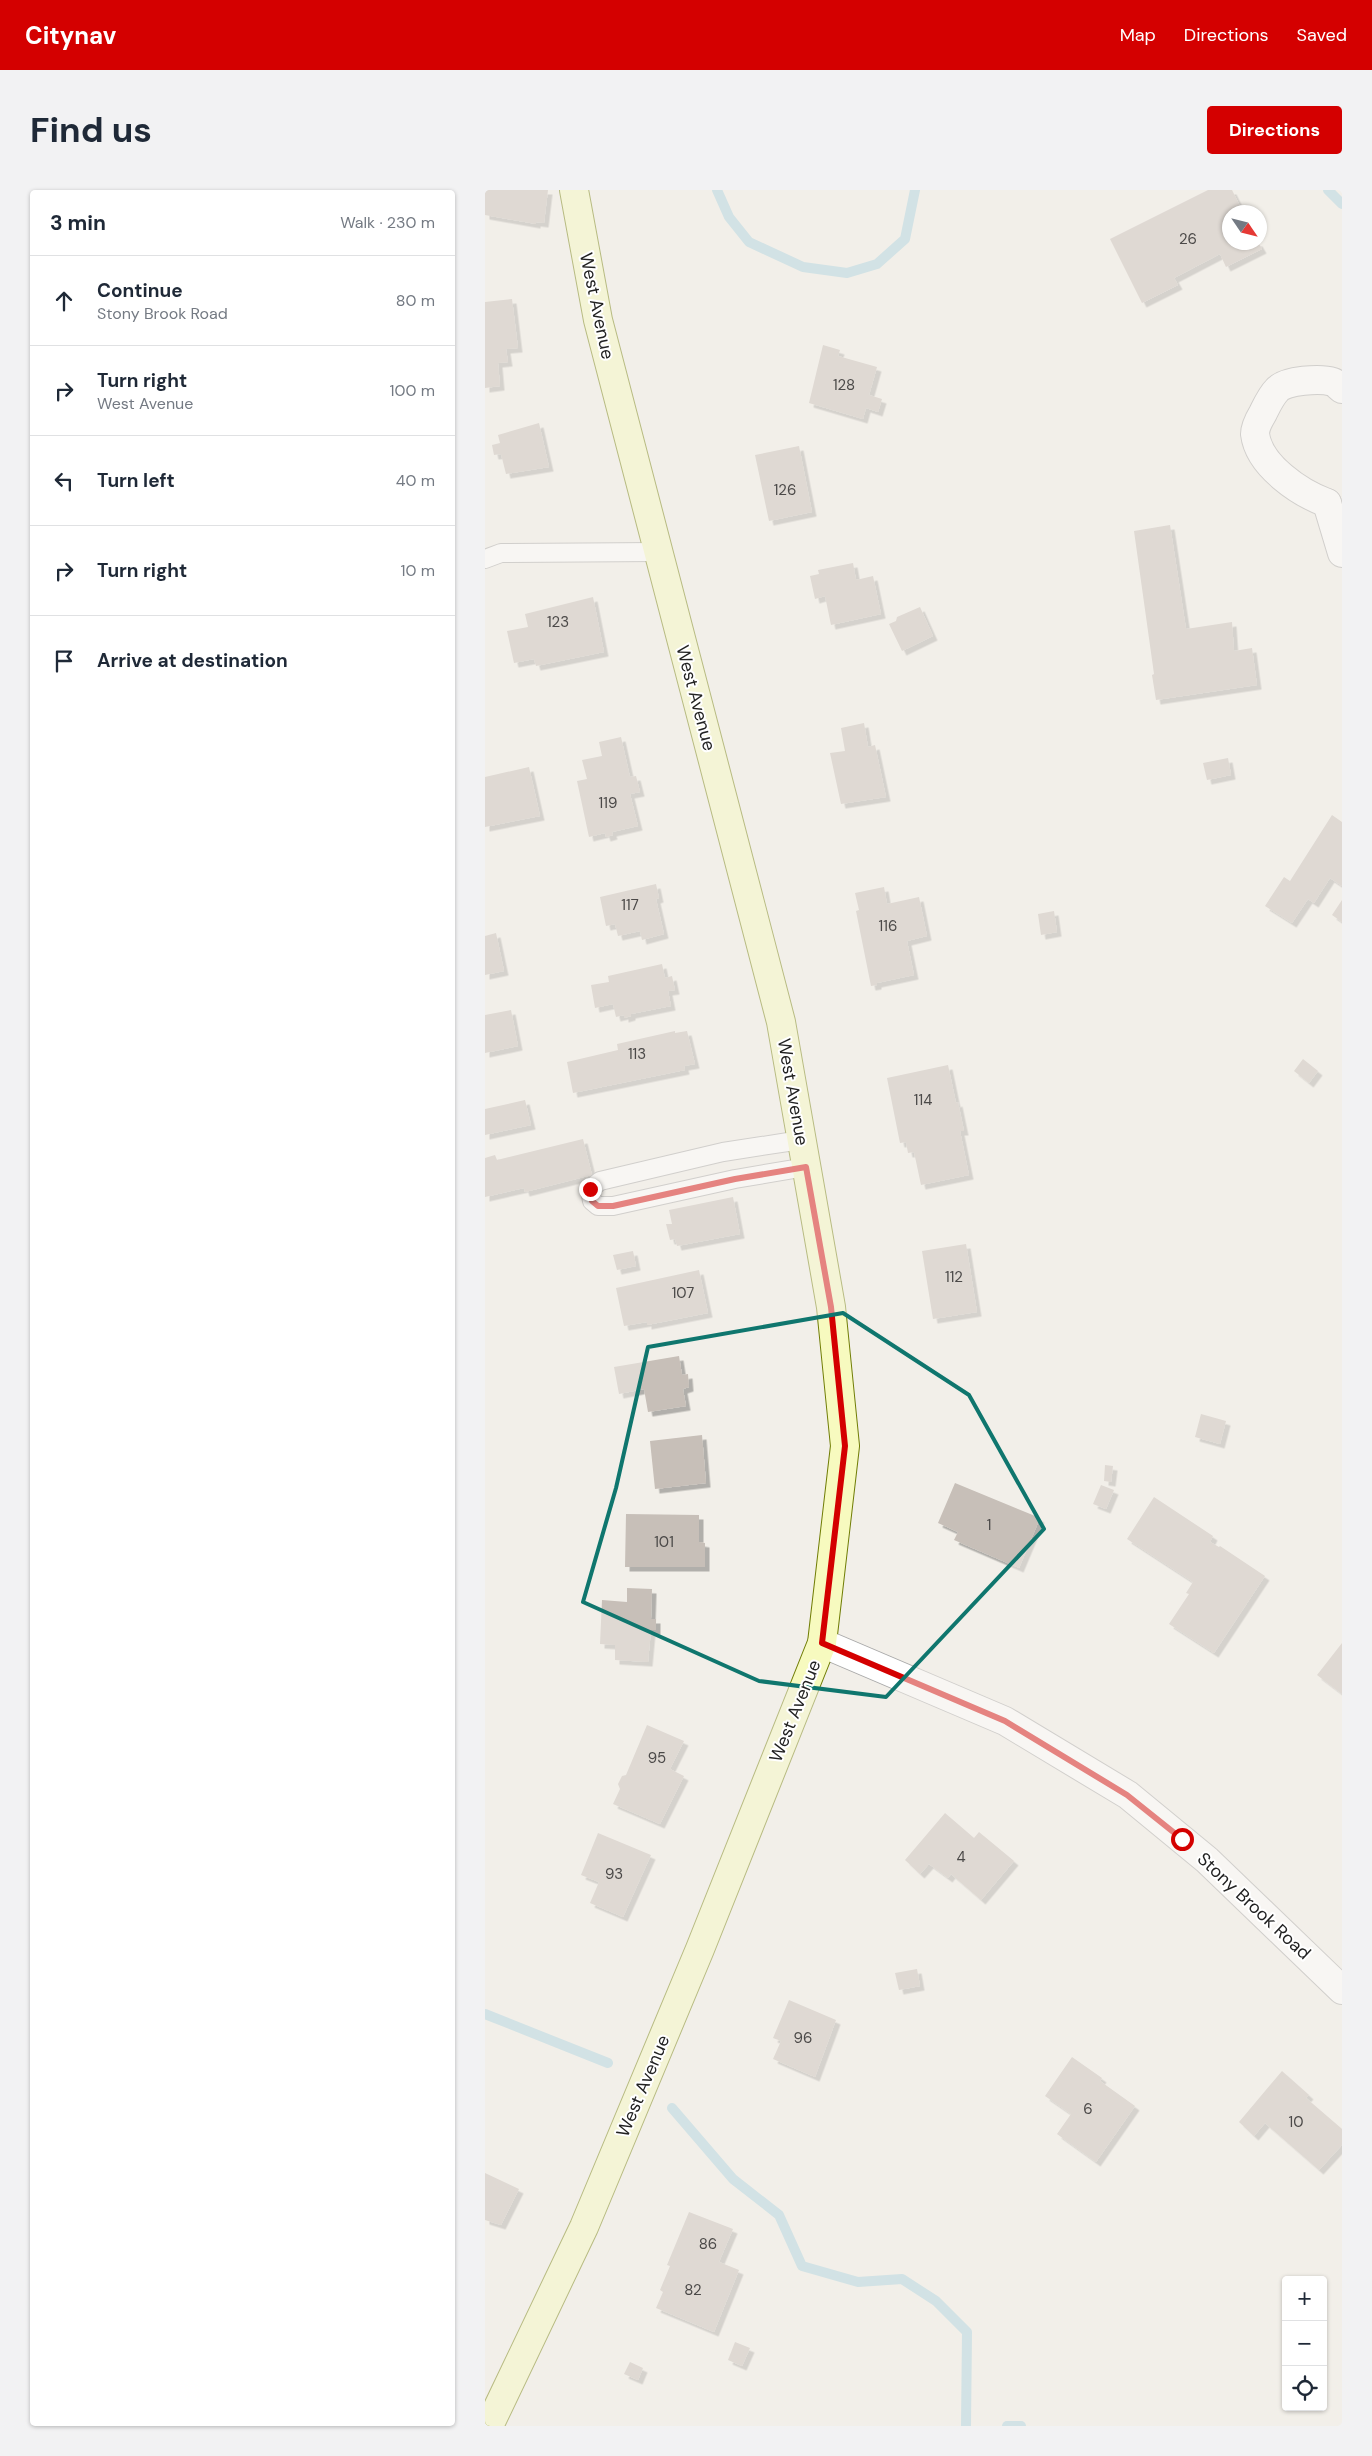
<!DOCTYPE html>
<meta charset="utf-8">
<style>
:root{--surface:#fff;--page:#f2f2f3;--text:#1f2937;--muted:#747a83;--line:#e0e1e3;--accent:#d40000}
body{margin:0;font-family:"DM Sans",sans-serif;background:var(--page);color:var(--text)}
.controls{position:absolute;right:15px;bottom:15px;display:grid;overflow:hidden;border-radius:5px;box-shadow:0 1px 4px #0004}
.controls button{width:45px;height:45px;display:grid;place-items:center;padding:0;border:0;border-bottom:1px solid var(--line);background:var(--surface);color:var(--text);font:25px sans-serif}
.compass{position:absolute;left:737px;top:15px;width:45px;height:45px;border-radius:50%;background:var(--surface);box-shadow:0 1px 4px #0004;rotate:125deg}
.stop{position:absolute;width:15px;height:15px;margin:-11px;border:4px solid #d40000;border-radius:50%;background:#fff}
.stop.end{background:#d40000;border-color:#fff;box-shadow:0 1px 5px #0008}
.list{margin:0;padding:0;list-style:none}
h2{display:flex;justify-content:space-between;align-items:center;height:65px;margin:0;padding:0 20px;font-size:21px}
h2 small{font-size:16px;font-weight:400;color:var(--muted)}
.list li{display:grid;grid-template-columns:32px 1fr auto;gap:15px;align-items:center;box-sizing:border-box;height:90px;padding:0 20px;border-top:1px solid var(--line)}
.list b{display:block;font-size:19px;white-space:nowrap}
.list p{margin:0;font-size:16px;white-space:nowrap;color:var(--muted)}
.list em{font-size:16px;font-style:normal;color:var(--muted)}
.icon{flex:none;width:28px;height:28px;fill:none;stroke:currentColor;stroke-width:2;stroke-linecap:round;stroke-linejoin:round}
.map{position:relative;flex:none;width:857px;height:2236px;overflow:hidden;border-radius:5px}
header{display:flex;align-items:center;gap:30px;box-sizing:border-box;height:70px;padding:0 25px;background:var(--accent);color:#fff}
header strong{font-size:24px}
nav{display:flex;gap:28px;margin-inline-start:auto;font-size:18px}
.intro{display:flex;align-items:center;justify-content:space-between;box-sizing:border-box;height:120px;padding:0 30px}
h1{margin:0;font-size:35px}
.button{padding:12px 22px;border-radius:5px;background:var(--accent);color:#fff;font-size:18px;font-weight:700}
main{display:flex;gap:30px;padding:0 30px}
aside{flex:1;background:var(--surface);border-radius:5px;box-shadow:0 1px 4px #0004}
.map>svg:first-child{display:block}
.lines{fill:none;stroke-linecap:round;stroke-linejoin:round}
.stream{stroke:#aad3df;stroke-width:10}
.building{fill:#c7bfb8;filter:url(#shadow)}
.service-casing{stroke:#a9a9a9;stroke-width:20}
.minor-casing{stroke:#a9a9a9;stroke-width:30}
.secondary-casing{stroke:#707d05;stroke-width:30}
.service{stroke:#fff;stroke-width:18}
.minor{stroke:#fff;stroke-width:28}
.secondary{stroke:#f7fabf;stroke-width:28}
.route{stroke:#d40000;stroke-width:6}
.marked{fill:none;stroke:#0f766e;stroke-width:4;stroke-linejoin:round}
.labels{text-anchor:middle;stroke-width:4;stroke-linejoin:round;paint-order:stroke}
.number-label{font-size:15px;fill:#4b4948}
.street-label{font-size:18px;fill:#222;stroke:#fff}
</style>
<header>
<strong>Citynav</strong>
<nav><a>Map</a><a>Directions</a><a>Saved</a></nav>
</header>
<div class="intro"><h1>Find us</h1><a class="button">Directions</a></div>
<main>
<aside>
<h2>3 min<small>Walk · 230 m</small></h2>
<ul class="list">
<li><svg class="icon" aria-label="ahead" viewBox="0 0 24 24"><path d="M12 20V5M6 11l6-6 6 6"/></svg><div><b>Continue</b><p>Stony Brook Road</p></div><em>80 m</em></li>
<li><svg class="icon" aria-label="right" viewBox="0 0 24 24"><path d="M7 20v-9h11M14 6l5 5-5 5"/></svg><div><b>Turn right</b><p>West Avenue</p></div><em>100 m</em></li>
<li><svg class="icon" aria-label="left" viewBox="0 0 24 24"><path d="M17 20v-9H6M10 6l-5 5 5 5"/></svg><div><b>Turn left</b></div><em>40 m</em></li>
<li><svg class="icon" aria-label="right" viewBox="0 0 24 24"><path d="M7 20v-9h11M14 6l5 5-5 5"/></svg><div><b>Turn right</b></div><em>10 m</em></li>
<li><svg class="icon" aria-label="arrive" viewBox="0 0 24 24"><path d="M6 21V4h12l-3 4 3 4H6"/></svg><div><b>Arrive at destination</b></div></li>
</ul>
</aside>
<div class="map">
<svg width="857" height="2236" viewBox="0 0 857 2236">
<defs>
<filter id="shadow"><feDropShadow dx="4.5" dy="4.5" stdDeviation="0" flood-color="#0004"/></filter>
</defs>
<rect width="100%" height="100%" fill="#f2efe9"/>
<g class="lines">
<g class="stream">
<polyline points="232,0 244,27 264,52 318,77 362,83 392,74 420,49 430,0"/>
<polyline points="843,0 857,14"/>
<polyline points="0,1824 123,1873"/>
<polyline points="187,1918 248,1989 294,2025 317,2076 373,2092 417,2089 451,2111 482,2142 481,2236"/>
<polyline points="522,2236 536,2236"/>
</g>
</g>
<g class="building">
<polygon points="0,0 63,0 59,33 51,32 51,34 0,25"/>
<polygon points="723,0 747,0 758,22 744,22 744,52 773,52 777,59 741,77 735,64 689,88 693,95 657,113 625,49"/>
<polygon points="27,109 33,158 21,159 23,172 13,173 15,196 0,198 0,112"/>
<polygon points="338,155 355,160 353,166 392,177 384,205 397,209 393,222 381,218 378,229 324,213"/>
<polygon points="54,233 64,277 21,284 16,264 9,265 7,255 15,253 13,245"/>
<polygon points="314,256 327,322 284,331 270,265"/>
<polygon points="685,335 701,439 747,432 749,461 767,458 772,495 671,510 667,485 669,484 649,341"/>
<polygon points="368,373 371,390 388,386 396,424 346,435 340,406 330,409 325,386 334,384 333,380"/>
<polygon points="108,407 119,462 51,476 49,469 29,473 22,441 43,437 40,424"/>
<polygon points="435,417 448,446 417,461 404,434 411,431 412,427"/>
<polygon points="379,533 383,557 390,555 401,607 356,614 345,563 360,561 356,538"/>
<polygon points="136,547 145,587 151,586 155,602 145,604 153,636 127,642 128,645 121,647 120,643 104,647 92,591 102,589 97,570 117,566 114,552"/>
<polygon points="743,568 746,585 722,590 718,573"/>
<polygon points="44,577 55,626 0,637 0,587"/>
<polygon points="847,625 857,632 857,696 845,688 829,713 823,709 807,733 780,716 799,687 805,691"/>
<polygon points="171,694 174,708 171,709 179,744 157,750 155,741 133,746 130,734 121,736 115,707"/>
<polygon points="399,697 402,714 434,707 442,746 422,751 429,785 392,793 392,795 386,796 371,721 374,720 370,703"/>
<polygon points="857,710 857,732 847,725"/>
<polygon points="569,721 572,742 556,745 553,724"/>
<polygon points="11,743 19,781 0,785 0,746"/>
<polygon points="177,774 180,788 187,786 190,800 183,801 186,816 146,824 146,826 139,828 139,825 131,827 128,814 110,818 106,795 124,792 123,786"/>
<polygon points="26,820 33,856 0,863 0,825"/>
<polygon points="190,841 190,843 202,841 210,874 199,876 200,880 88,903 82,872 133,860 132,854"/>
<polygon points="818,869 833,881 824,893 809,881"/>
<polygon points="463,875 471,913 473,912 479,941 475,941 484,985 436,995 429,962 423,963 421,952 415,953 402,888"/>
<polygon points="40,910 46,935 0,945 0,919"/>
<polygon points="98,949 107,985 40,1002 39,998 0,1007 0,968 10,965 12,970"/>
<polygon points="248,1007 255,1044 192,1056 190,1049 185,1050 181,1034 187,1034 184,1020"/>
<polygon points="481,1054 492,1122 448,1129 437,1061"/>
<polygon points="148,1061 151,1076 132,1080 128,1065"/>
<polygon points="214,1080 223,1123 162,1135 162,1132 139,1136 131,1098"/>
<polygon points="194,1166 197,1185 203,1184 204,1197 198,1199 201,1216 163,1222 159,1199 134,1204 129,1177"/>
<polygon points="716,1224 741,1231 735,1254 710,1247"/>
<polygon points="217,1245 221,1293 170,1299 165,1251"/>
<polygon points="620,1275 628,1276 626,1292 619,1291"/>
<polygon points="470,1293 555,1328 534,1378 469,1350 473,1342 453,1333"/>
<polygon points="616,1295 629,1300 621,1319 608,1314"/>
<polygon points="669,1307 728,1346 725,1352 734,1357 735,1356 780,1386 729,1463 684,1434 704,1404 701,1403 708,1392 642,1349"/>
<polygon points="141,1324 214,1325 214,1352 220,1353 220,1377 140,1377"/>
<polygon points="142,1398 167,1399 166,1429 171,1429 171,1440 166,1440 163,1472 130,1470 130,1455 115,1454 117,1410 142,1412"/>
<polygon points="857,1453 857,1504 832,1485"/>
<polygon points="162,1535 199,1551 185,1579 199,1586 175,1634 128,1614 135,1599 133,1594 137,1586 141,1585"/>
<polygon points="460,1623 489,1648 494,1642 529,1671 496,1710 466,1684 463,1688 444,1674 435,1684 420,1670"/>
<polygon points="113,1643 166,1665 138,1727 105,1713 114,1692 96,1685"/>
<polygon points="432,1779 435,1796 414,1800 410,1783"/>
<polygon points="304,1810 351,1830 330,1887 288,1869 296,1851 288,1848"/>
<polygon points="587,1867 617,1888 615,1891 650,1916 611,1972 572,1944 586,1924 560,1906"/>
<polygon points="797,1881 824,1905 821,1908 857,1939 857,1955 834,1980 780,1933 769,1946 754,1932"/>
<polygon points="0,1983 34,1999 16,2035 0,2030"/>
<polygon points="204,2022 248,2039 234,2072 254,2080 229,2142 171,2118 178,2102 175,2100 185,2076 182,2075"/>
<polygon points="250,2152 265,2158 257,2176 243,2170"/>
<polygon points="145,2172 158,2178 153,2190 139,2184"/>
</g>
<g class="lines">
<defs>
<g id="service">
<polyline points="0,369 16,363 173,362"/>
<polyline points="316,950 238,962 115,991 105,999 107,1011 113,1016 128,1016 250,989 321,977"/>
</g>
<g id="minor">
<path d="M842 313C815 303 774 276 770 244 770 238 775 228 778 223 782 215 786 206 792 200 800 190 836 188 848 192 851 193 854 197 857 199"/>
<polyline points="842,313 857,363"/>
<polyline points="337,1453 520,1531 643,1605 722,1670 857,1800"/>
</g>
<polyline id="secondary" points="4,2236 99,2037 215,1759 337,1453 360,1256 346,1117 296,832 113,130 89,0"/>
</defs>
<use href="#service" class="service-casing"/>
<use href="#minor" class="minor-casing"/>
<use href="#secondary" class="secondary-casing"/>
<use href="#service" class="service"/>
<use href="#minor" class="minor"/>
<use href="#secondary" class="secondary"/>
</g>
<g class="lines">
<polyline class="route" points="105,999 107,1011 113,1016 128,1016 250,989 321,977 346,1117 360,1256 337,1453 520,1531 642,1605 697,1649"/>
</g>
<path d="M0 0H857V2236H0ZM358 1123 484 1205 559 1339 401 1507 274 1491 98 1412 131 1298 163 1157Z" fill="#f2efe9" fill-opacity=".55" fill-rule="evenodd"/>
<path class="marked" d="M358 1123 484 1205 559 1339 401 1507 274 1491 98 1412 131 1298 163 1157Z"/>
<g class="labels">
<g class="number-label">
<text x="703" y="54">26</text>
<text x="359" y="200">128</text>
<text x="300" y="305">126</text>
<text x="73" y="437">123</text>
<text x="123" y="618">119</text>
<text x="145" y="720">117</text>
<text x="403" y="741">116</text>
<text x="152" y="869">113</text>
<text x="438" y="915">114</text>
<text x="469" y="1092">112</text>
<text x="198" y="1108">107</text>
<text x="504" y="1340">1</text>
<text x="179" y="1357">101</text>
<text x="172" y="1573">95</text>
<text x="476" y="1672">4</text>
<text x="129" y="1689">93</text>
<text x="318" y="1853">96</text>
<text x="603" y="1924">6</text>
<text x="811" y="1937">10</text>
<text x="223" y="2059">86</text>
<text x="208" y="2105">82</text>
</g>
<g class="street-label">
<text transform="translate(112 116) rotate(78)" y="6">West Avenue</text>
<text transform="translate(211 508) rotate(75)" y="6">West Avenue</text>
<text transform="translate(308 902) rotate(80)" y="6">West Avenue</text>
<text transform="translate(310 1521) rotate(-68)" y="6">West Avenue</text>
<text transform="translate(769 1716) rotate(43)" y="6">Stony Brook Road</text>
<text transform="translate(158 1896) rotate(-67)" y="6">West Avenue</text>
</g>
</g>
</svg>
<div class="controls">
<button>+</button>
<button>−</button>
<button><svg class="icon" aria-label="locate" viewBox="0 0 24 24"><circle cx="12" cy="12" r="6"/><path d="M12 2v4M12 18v4M2 12h4M18 12h4"/></svg></button>
</div>
<svg class="compass" viewBox="-18 -18 36 36"><path d="M0-13l5 13h-10z" fill="#e53935"/><path d="M0 13l5-13h-10z" fill="#747a83"/></svg>
<div class="stop" style="left:697px;top:1649px"></div>
<div class="stop end" style="left:105px;top:999px"></div>
</div>
</main>
